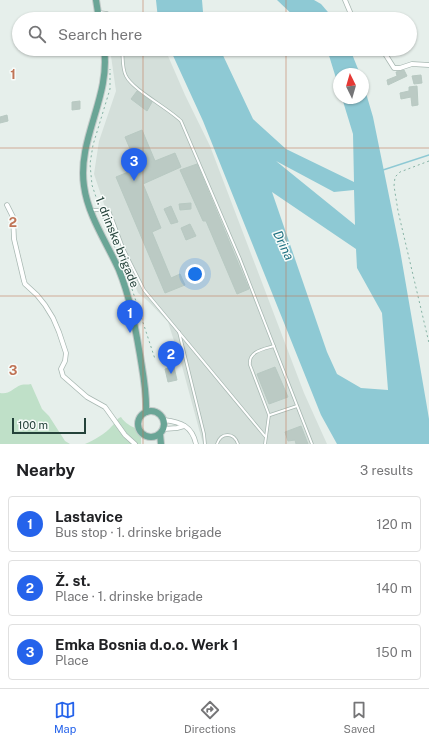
<!DOCTYPE html>
<meta charset="utf-8">
<style>
:root{--surface:#fff;--page:#f6f6f6;--text:#202124;--muted:#757577;--line:#e0e0e0;--accent:#2563eb}
body{margin:0;font-family:"Public Sans",sans-serif;background:var(--page);color:var(--text)}
.compass{position:absolute;left:333px;top:68px;width:36px;height:36px;border-radius:50%;background:var(--surface);box-shadow:0 1px 3px #0004;rotate:355deg}
.scale{position:absolute;left:12px;bottom:10px;width:74px;box-sizing:border-box;padding-left:4px;border:2px solid #24423a;border-top:0;font-size:11px;line-height:14px;white-space:nowrap;color:#24423a;-webkit-text-stroke:3px #f7fbf9;paint-order:stroke}
.you{position:absolute;left:195px;top:274px;width:14px;height:14px;margin:-10px;border:3px solid #fff;border-radius:50%;background:#1a73e8;box-shadow:0 0 0 6px #1a73e833}
.badge{display:grid;place-items:center;width:26px;height:26px;border-radius:50%;background:var(--accent);color:#fff;font-size:13px;font-weight:700}
.pin{position:absolute;translate:-50% -33px;filter:drop-shadow(0 1px 2px #0008)}
.pin::after{content:'';position:absolute;top:21px;width:14px;height:12px;background:inherit;clip-path:polygon(0 0,100% 0,50% 100%)}
.list{margin:0;padding:0;list-style:none}
h2{display:flex;justify-content:space-between;align-items:center;height:52px;margin:0;padding:0 16px;font-size:17px}
h2 small{font-size:13px;font-weight:400;color:var(--muted)}
.list li{display:grid;grid-template-columns:26px 1fr auto;gap:12px;align-items:center;box-sizing:border-box;height:56px;margin:0 8px 8px;padding:0 8px;border:1px solid var(--line);border-radius:4px}
.list b{display:block;font-size:15px;white-space:nowrap}
.list p{margin:0;font-size:13px;white-space:nowrap;color:var(--muted)}
.list em{font-size:13px;font-style:normal;color:var(--muted)}
.icon{flex:none;width:22px;height:22px;fill:none;stroke:currentColor;stroke-width:2;stroke-linecap:round;stroke-linejoin:round}
.map{position:relative;flex:none;width:429px;height:444px;overflow:hidden}
.search{position:absolute;background:var(--surface);box-shadow:0 1px 3px #0004;left:12px;right:12px;top:12px;height:44px;display:flex;align-items:center;gap:10px;box-sizing:border-box;padding:0 14px;border-radius:22px;color:var(--muted);font-size:15px}
.sheet{height:244px;background:var(--surface)}
nav{display:flex;justify-content:space-around;align-items:center;box-sizing:border-box;height:56px;border-top:1px solid var(--line);background:var(--surface);font-size:11px;color:var(--muted)}
nav a{display:grid;justify-items:center;gap:2px}
nav .on{color:var(--accent)}
.map>svg:first-child{display:block}
.built{fill:#d4dfda}
.green{fill:#bfe0c8}
.water{fill:#8ec9d4;fill-rule:evenodd}
.lines{fill:none;stroke-linecap:round;stroke-linejoin:round}
.stream{stroke:#8ec9d4;stroke-width:1.5}
.building{fill:#bbcac4;stroke:#b8c9c2}
.lane-casing{stroke:#a8b8b2;stroke-width:3.5}
.street-casing{stroke:#a8b8b2;stroke-width:5.5}
.primary-casing{stroke:#c2cac8;stroke-width:8}
.path{stroke:#86b3a5;stroke-width:1;stroke-dasharray:2 3;stroke-linecap:butt}
.lane{stroke:#fff;stroke-width:2}
.street{stroke:#fff;stroke-width:4}
.primary{stroke:#6aa596;stroke-width:6}
.grid{fill:none;stroke:#c07456;stroke-width:1;stroke-opacity:0.55}
.labels{text-anchor:middle;stroke-width:3;stroke-linejoin:round;paint-order:stroke}
.street-label{font-size:12px;fill:#24423a;stroke:#f7fbf9}
.water-label{font-size:13px;font-style:italic;fill:#1c6f80;stroke:#f7fbf9}
.grid-label{font-size:13px;text-anchor:middle;font-weight:bold;fill:#c07456;stroke:#f7fbf9;stroke-width:3;stroke-linejoin:round;paint-order:stroke}
</style>
<div class="map">
<svg width="429" height="444" viewBox="0 0 429 444">
<rect width="100%" height="100%" fill="#e6efeb"/>
<polygon class="built" points="110,49 165,49 185,95 210,146 304,393 327,444 203,444 182,366 168,322 148,301 138,293 105,207 94,174 99,141 116,91"/>
<g class="green">
<path d="M31 384 42 409 49 416 65 441 70 444H0V393C9 395 13 388 21 385 24 384 28 385 31 384Z"/>
<path d="M121 417C130 431 143 424 141 444H85C94 440 105 434 112 426 116 423 116 419 121 417Z"/>
</g>
<g class="water">
<polygon points="156,0 202,0 203,12 206,19 158,19"/>
<polygon points="277,0 314,0 321,4 334,19 297,19"/>
<path d="M170 49H220L253 119 286 149 354 182 353 134 342 98H363V83L373 117 400 250 427 407 429 419V444H337L321 415 203 121ZM276 161 334 192 354 190 355 225ZM272 192 356 249 357 268 382 313 388 390 361 388 337 374 327 352Z"/>
<polygon points="327,49 350,49 360,74 339,74 339,88"/>
</g>
<g class="lines">
<polyline class="stream" points="383,170 429,155"/>
</g>
<g class="building">
<polygon points="404,70 407,76 388,85 387,80 397,76 396,72"/>
<polygon points="421,75 422,83 414,84 412,76"/>
<polygon points="417,86 418,105 412,106 411,97 401,99 400,93 409,91 409,87"/>
<polygon points="137,91 152,102 147,111 131,99"/>
<polygon points="80,101 80,109 72,110 72,102"/>
<polygon points="7,115 8,121 0,123 0,117"/>
<polygon points="142,130 155,161 175,153 181,167 143,184 161,228 152,232 171,278 180,274 185,285 165,293 116,177 138,168 125,137"/>
<polygon points="197,164 249,289 237,294 206,221 203,221 180,170"/>
<polygon points="191,203 191,209 180,210 179,204"/>
<polygon points="171,206 178,222 171,224 164,209"/>
<polygon points="190,224 196,236 186,240 181,228"/>
<polygon points="174,367 177,380 168,382 165,369"/>
<polygon points="275,367 288,397 269,404 257,374"/>
<polygon points="301,426 308,444 296,444 295,440 288,441 285,432"/>
</g>
<g class="lines">
<defs>
<g id="lane">
<polyline points="99,12 107,13 115,19"/>
<path d="M122 49C123 57 122 69 126 76 133 90 168 108 181 121L240 259 312 444"/>
<polyline points="91,210 109,210 124,250 144,290 265,436"/>
<polyline points="179,332 204,434 205,444"/>
<polyline points="270,415 297,406"/>
<path d="M217 444C221 432 234 432 238 444"/>
<path d="M265 444 269 415 250 365C248 351 264 349 274 346"/>
</g>
<g id="street">
<polyline points="345,0 353,19"/>
<polyline points="382,49 394,68 400,68 412,64 429,65"/>
<polyline points="7,205 13,217 14,239 24,281 25,284 37,295 45,305 53,318 59,332 66,353 65,361 61,369 63,376 87,397 105,407 125,435 135,444"/>
<path d="M164 420C181 422 192 426 196 444"/>
<polyline points="164,429 177,428 184,426"/>
</g>
<g id="primary">
<polyline points="96,0 99,19"/>
<path d="M104 49C111 96 77 139 84 186 88 216 107 243 119 270 130 297 135 326 140 355 143 374 147 393 146 412"/>
<circle cx="151" cy="424" r="13"/>
<polyline points="160,434 161,444"/>
</g>
</defs>
<use href="#lane" class="lane-casing"/>
<use href="#street" class="street-casing"/>
<use href="#primary" class="primary-casing"/>
<g class="path">
<polyline points="429,161 400,172 395,177 394,186 398,211 429,343"/>
<polyline points="99,206 92,185 90,164 93,145 110,89 110,69"/>
<polyline points="101,213 117,253"/>
<polyline points="132,289 155,359"/>
</g>
<use href="#lane" class="lane"/>
<use href="#street" class="street"/>
<use href="#primary" class="primary"/>
</g>
<path class="grid" d="M143 0V19M286 0V19M143 49V444M286 49V444M0 148H429M0 296H429"/>
<g class="labels">
<g class="street-label">
<text transform="translate(117 242) rotate(68)" y="4">1. drinske brigade</text>
</g>
<g class="water-label">
<text transform="translate(284 245) rotate(64)" y="5">Drina</text>
</g>
</g>
<g class="grid-label">
<text x="13" y="79">1</text>
<text x="13" y="227">2</text>
<text x="13" y="375">3</text>
</g>
</svg>
<svg class="compass" viewBox="-18 -18 36 36"><path d="M0-13l5 13h-10z" fill="#e53935"/><path d="M0 13l5-13h-10z" fill="#757577"/></svg>
<div class="scale">100 m</div>
<div class="you"></div>
<div class="pin badge" style="left:130px;top:333px">1</div>
<div class="pin badge" style="left:171px;top:374px">2</div>
<div class="pin badge" style="left:134px;top:181px">3</div>
<div class="search"><svg class="icon" aria-label="search" viewBox="0 0 24 24"><circle cx="10" cy="10" r="6"/><path d="M15 15l6 6"/></svg>Search here</div>
</div>
<section class="sheet">
<h2>Nearby<small>3 results</small></h2>
<ul class="list">
<li><span class="badge">1</span><div><b>Lastavice</b><p>Bus stop · 1. drinske brigade</p></div><em>120 m</em></li>
<li><span class="badge">2</span><div><b>Ž. st.</b><p>Place · 1. drinske brigade</p></div><em>140 m</em></li>
<li><span class="badge">3</span><div><b>Emka Bosnia d.o.o. Werk 1</b><p>Place</p></div><em>150 m</em></li>
</ul>
</section>
<nav>
<a class="on"><svg class="icon" aria-label="map" viewBox="0 0 24 24"><path d="M3 6l6-2 6 2 6-2v14l-6 2-6-2-6 2zM9 4v14M15 6v14"/></svg>Map</a>
<a><svg class="icon" aria-label="directions" viewBox="0 0 24 24"><path d="M12 3l9 9-9 9-9-9zM9 14v-3h6M13 9l2 2-2 2"/></svg>Directions</a>
<a><svg class="icon" aria-label="saved" viewBox="0 0 24 24"><path d="M7 4h10v16l-5-4-5 4z"/></svg>Saved</a>
</nav>
